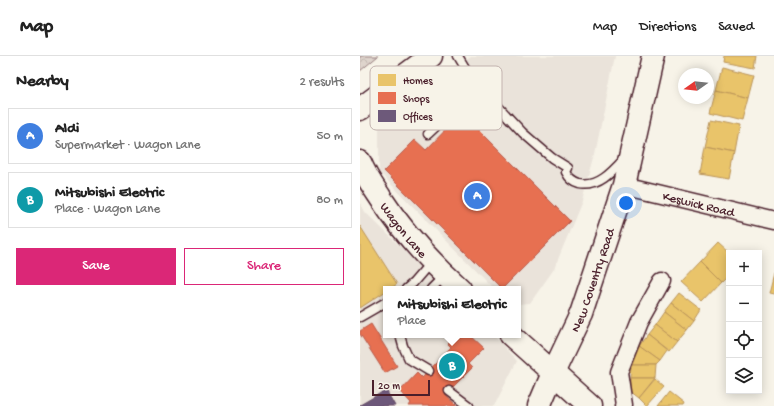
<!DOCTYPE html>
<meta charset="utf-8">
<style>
:root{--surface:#fff;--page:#f2f2f2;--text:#222;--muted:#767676;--line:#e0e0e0;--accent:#db2777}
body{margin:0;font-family:"Gochi Hand",sans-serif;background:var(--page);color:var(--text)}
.controls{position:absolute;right:12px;bottom:12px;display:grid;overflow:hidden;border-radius:0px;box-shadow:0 2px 10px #0003}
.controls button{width:36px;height:36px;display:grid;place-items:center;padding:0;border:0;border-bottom:1px solid var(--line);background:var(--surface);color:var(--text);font:20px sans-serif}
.compass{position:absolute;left:318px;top:12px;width:36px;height:36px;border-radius:50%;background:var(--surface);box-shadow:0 2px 10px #0003;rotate:255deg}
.scale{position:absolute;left:12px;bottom:10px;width:58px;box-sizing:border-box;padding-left:4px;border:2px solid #4a1f2b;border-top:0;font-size:11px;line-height:14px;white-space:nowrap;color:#4a1f2b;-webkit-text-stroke:3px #f7f3e8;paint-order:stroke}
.you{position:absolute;left:266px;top:147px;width:14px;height:14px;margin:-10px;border:3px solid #fff;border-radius:50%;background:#1a73e8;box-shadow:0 0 0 6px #1a73e833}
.badge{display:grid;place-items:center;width:26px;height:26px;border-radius:50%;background:var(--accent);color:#fff;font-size:13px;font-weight:700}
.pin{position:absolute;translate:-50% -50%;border:2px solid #fff;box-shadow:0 1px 4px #0006}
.popup{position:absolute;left:23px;top:230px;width:138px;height:52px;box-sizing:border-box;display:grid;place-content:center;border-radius:0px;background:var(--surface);filter:drop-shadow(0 1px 3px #0005);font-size:13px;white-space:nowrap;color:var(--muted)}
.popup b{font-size:15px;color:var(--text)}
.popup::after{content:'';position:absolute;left:50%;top:100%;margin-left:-8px;border:8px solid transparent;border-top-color:var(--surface)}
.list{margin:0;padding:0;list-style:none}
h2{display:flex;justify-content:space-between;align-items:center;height:52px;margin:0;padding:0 16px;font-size:17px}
h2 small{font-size:13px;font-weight:400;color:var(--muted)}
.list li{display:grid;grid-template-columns:26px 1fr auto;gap:12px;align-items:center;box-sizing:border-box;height:56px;margin:0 8px 8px;padding:0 8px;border:1px solid var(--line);border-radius:0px}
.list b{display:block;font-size:15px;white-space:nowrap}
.list p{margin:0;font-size:13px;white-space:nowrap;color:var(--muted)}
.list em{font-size:13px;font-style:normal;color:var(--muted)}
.actions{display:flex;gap:8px;padding:12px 16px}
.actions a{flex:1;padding:9px 0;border:1px solid var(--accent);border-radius:0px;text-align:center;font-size:14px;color:var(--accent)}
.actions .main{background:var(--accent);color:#fff}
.icon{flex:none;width:22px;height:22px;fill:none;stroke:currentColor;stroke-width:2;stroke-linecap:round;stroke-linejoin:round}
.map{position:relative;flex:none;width:414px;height:350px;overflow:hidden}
header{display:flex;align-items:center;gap:24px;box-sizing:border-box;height:56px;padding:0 20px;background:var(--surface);border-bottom:1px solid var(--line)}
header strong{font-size:19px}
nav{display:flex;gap:22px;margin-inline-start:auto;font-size:14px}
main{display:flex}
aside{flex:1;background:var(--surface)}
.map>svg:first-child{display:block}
.built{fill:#eae3da}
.forest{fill:url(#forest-crowns);stroke:#947a7c}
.homes{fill:#e9c46a;stroke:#b99257}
.shops{fill:#e76f51;stroke:#b85746}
.offices{fill:#6d597a;stroke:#624862}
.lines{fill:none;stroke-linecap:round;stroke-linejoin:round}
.lane-casing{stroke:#4a1f2b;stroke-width:11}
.street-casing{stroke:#4a1f2b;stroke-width:19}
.secondary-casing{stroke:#4a1f2b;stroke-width:25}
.highway-casing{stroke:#4a1f2b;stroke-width:25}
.lane{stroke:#f7f3e8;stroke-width:8}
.street{stroke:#f7f3e8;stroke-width:16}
.secondary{stroke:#f7f3e8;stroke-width:22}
.highway{stroke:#f7f3e8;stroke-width:22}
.labels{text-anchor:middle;stroke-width:4;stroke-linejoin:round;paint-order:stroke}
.street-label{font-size:13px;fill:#4a1f2b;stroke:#f7f3e8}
.key{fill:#f7f3e8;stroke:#c3b3af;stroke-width:1}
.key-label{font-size:11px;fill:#4a1f2b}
</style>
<header>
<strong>Map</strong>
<nav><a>Map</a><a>Directions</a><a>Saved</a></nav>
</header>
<main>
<aside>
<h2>Nearby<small>2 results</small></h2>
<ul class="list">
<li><span class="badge" style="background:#3f7fe0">A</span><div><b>Aldi</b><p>Supermarket · Wagon Lane</p></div><em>50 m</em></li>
<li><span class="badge" style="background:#0f9aa8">B</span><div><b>Mitsubishi Electric</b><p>Place · Wagon Lane</p></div><em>80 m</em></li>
</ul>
<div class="actions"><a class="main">Save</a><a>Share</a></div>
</aside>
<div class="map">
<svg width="414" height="350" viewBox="0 0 414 350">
<defs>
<pattern id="forest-crowns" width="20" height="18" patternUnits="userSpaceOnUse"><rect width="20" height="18" fill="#ded4cc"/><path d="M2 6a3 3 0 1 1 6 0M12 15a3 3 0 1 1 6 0" fill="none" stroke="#c0b6af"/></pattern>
</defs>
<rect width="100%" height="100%" fill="#f7f3e8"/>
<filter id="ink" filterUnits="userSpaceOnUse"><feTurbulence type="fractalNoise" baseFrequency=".025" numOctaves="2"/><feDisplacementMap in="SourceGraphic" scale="8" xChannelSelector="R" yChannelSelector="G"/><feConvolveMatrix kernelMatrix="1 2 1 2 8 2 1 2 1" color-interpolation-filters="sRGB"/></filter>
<g filter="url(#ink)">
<g class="built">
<polygon points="111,0 255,0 235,98 222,145 194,213 170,247 158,248 158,233 134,233 19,116 19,68 32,55"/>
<polygon points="0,147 5,156 84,233 26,233 26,279 133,279 157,305 134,350 0,350"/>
</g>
<polygon class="forest" points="0,0 18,0 0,15"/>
<g class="homes">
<polygon points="364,0 397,0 395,12 363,6"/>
<polygon points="362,11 394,19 388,42 356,34"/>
<polygon points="356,34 388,42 382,65 350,57"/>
<polygon points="351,64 379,70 374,97 345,91"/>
<polygon points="345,91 374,97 369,123 340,118"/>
<polygon points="0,170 37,228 30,233 26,233 26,235 0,252"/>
<polygon points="358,187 369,197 369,219 361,227 340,206"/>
<polygon points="340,206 361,227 343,246 321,226"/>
<polygon points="414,217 414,238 409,237"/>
<polygon points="319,237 341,254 334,265 311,247"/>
<polygon points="311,247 334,265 327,274 304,256"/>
<polygon points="304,256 327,274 317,286 295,269"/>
<polygon points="295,269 317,286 309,296 287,279"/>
<polygon points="287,279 307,295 300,305 279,290"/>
<polygon points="279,290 300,305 296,309 271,309 271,300"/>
<polygon points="271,309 296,309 295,322 270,322"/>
<polygon points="270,322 295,322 279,342 270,335"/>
<polygon points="295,323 304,331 287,350 279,342"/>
<polygon points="309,336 324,348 323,350 298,350"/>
</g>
<g class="shops">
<polygon points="102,57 210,165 142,233 24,115 55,84 66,94"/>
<polygon points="11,268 37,310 25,317 0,278 0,275"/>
<polygon points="96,279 110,279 124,292 108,308 112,312 85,339 96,349 96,350 49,350 51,347 40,335 57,317 62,322 91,291 88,288"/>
</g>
<polygon class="offices" points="26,334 35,350 0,350 0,349"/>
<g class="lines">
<defs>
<g id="lane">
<path d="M98 0 107 15 119 30 163 77 192 102 208 112 206 116C209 122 213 126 220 128 238 132 253 115 264 103"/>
<polyline points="68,78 119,30"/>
<polyline points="46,233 53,227 71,206"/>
<polyline points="71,233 84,220"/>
<polyline points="0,261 26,246"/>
<polyline points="40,279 43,290 49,303 69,315"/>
<polyline points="89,335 109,350"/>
</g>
<g id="street">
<path id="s1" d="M264 129 414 165"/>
<polyline points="263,350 264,349 259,316 279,266 302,225"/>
</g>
<g id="secondary">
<path id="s2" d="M0 106C5 119 12 129 20 141 42 175 69 205 100 233"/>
<polyline points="151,279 230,350"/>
</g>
<g id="highway">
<polyline points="0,53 71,0"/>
<path id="s3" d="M179 350 193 317 221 258 264 129 293 0"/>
</g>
</defs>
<use href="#lane" class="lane-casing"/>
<use href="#street" class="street-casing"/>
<use href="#secondary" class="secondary-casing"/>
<use href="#highway" class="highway-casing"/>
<use href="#lane" class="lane"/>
<use href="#street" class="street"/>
<use href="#secondary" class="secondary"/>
<use href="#highway" class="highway"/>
</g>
</g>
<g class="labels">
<g class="street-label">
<text dy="5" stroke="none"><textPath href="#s1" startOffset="77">Keswick Road</textPath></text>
<text dy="5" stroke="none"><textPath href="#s2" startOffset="81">Wagon Lane</textPath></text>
<text dy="5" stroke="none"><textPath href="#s3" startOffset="137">New Coventry Road</textPath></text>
</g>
</g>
<rect x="10" y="10" width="132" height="64" rx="6" class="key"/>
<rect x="18" y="18" width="18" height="12" fill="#e9c46a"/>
<rect x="18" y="36" width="18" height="12" fill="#e76f51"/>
<rect x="18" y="54" width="18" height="12" fill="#6d597a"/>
<g class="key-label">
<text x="43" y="28">Homes</text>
<text x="43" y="46">Shops</text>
<text x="43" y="64">Offices</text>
</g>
</svg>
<div class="controls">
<button>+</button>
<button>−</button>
<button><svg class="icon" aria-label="locate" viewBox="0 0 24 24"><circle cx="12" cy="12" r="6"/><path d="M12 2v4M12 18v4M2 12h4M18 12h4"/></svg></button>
<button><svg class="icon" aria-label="layers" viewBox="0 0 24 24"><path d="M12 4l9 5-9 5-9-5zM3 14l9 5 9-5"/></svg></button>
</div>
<svg class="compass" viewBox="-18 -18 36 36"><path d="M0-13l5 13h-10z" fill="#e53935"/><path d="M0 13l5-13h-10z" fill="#767676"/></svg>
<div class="scale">20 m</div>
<div class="you"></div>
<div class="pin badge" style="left:117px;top:140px;background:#3f7fe0">A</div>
<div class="pin badge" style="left:92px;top:310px;background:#0f9aa8">B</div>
<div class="popup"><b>Mitsubishi Electric</b>Place</div>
</div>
</main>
